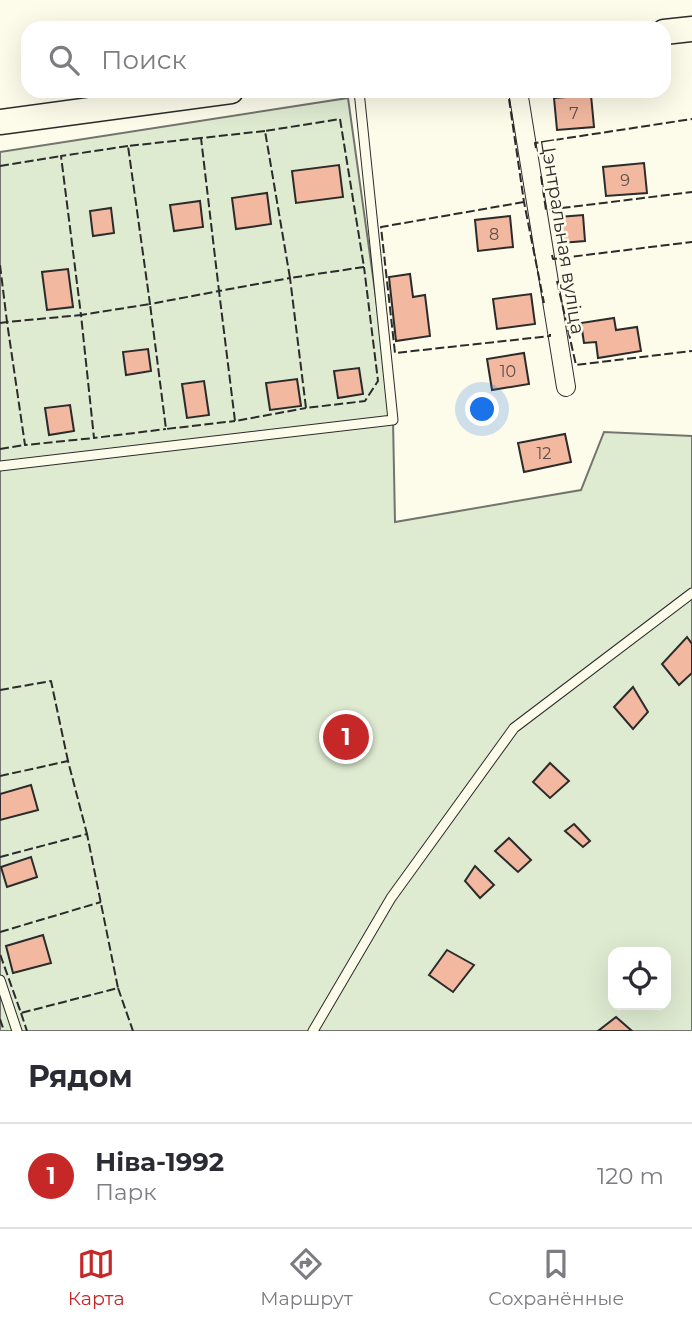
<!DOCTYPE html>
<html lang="ru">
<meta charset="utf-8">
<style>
:root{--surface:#fff;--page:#f7f7f7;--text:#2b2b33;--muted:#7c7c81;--line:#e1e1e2;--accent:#c62828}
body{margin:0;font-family:Montserrat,sans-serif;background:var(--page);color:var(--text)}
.controls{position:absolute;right:21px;bottom:21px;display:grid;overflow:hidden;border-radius:14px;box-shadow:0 7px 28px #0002}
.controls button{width:63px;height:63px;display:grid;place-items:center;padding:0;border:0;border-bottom:2px solid var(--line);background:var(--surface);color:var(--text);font:35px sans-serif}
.you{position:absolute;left:483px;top:410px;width:24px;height:24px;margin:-18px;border:5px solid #fff;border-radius:50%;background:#1a73e8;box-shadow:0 0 0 10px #1a73e833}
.badge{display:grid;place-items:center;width:46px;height:46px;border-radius:50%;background:var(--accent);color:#fff;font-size:23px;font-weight:700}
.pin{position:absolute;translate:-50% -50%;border:4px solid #fff;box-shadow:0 2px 7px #0006}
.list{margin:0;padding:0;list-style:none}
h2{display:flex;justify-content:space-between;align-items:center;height:91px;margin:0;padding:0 28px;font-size:30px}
h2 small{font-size:23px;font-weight:400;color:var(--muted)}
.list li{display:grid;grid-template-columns:46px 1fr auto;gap:21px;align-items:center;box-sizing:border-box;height:105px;padding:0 28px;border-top:2px solid var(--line)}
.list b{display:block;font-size:26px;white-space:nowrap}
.list p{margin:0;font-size:23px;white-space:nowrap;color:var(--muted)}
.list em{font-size:23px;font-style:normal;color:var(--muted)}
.icon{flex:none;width:38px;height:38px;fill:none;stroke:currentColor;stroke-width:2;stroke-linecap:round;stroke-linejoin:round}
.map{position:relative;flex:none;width:692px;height:1031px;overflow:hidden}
.search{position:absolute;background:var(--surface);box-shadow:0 7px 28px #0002;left:21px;right:21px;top:21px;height:77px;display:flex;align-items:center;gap:18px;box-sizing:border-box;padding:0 24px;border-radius:21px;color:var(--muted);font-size:26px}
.sheet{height:196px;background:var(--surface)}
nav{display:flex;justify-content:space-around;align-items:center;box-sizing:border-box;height:98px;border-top:2px solid var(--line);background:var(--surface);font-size:19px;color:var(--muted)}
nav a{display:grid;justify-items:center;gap:4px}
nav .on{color:var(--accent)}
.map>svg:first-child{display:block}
.green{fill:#deebd1;stroke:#74746e;stroke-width:2;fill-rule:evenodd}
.building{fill:#f2b8a0;stroke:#2b2b2b;stroke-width:2}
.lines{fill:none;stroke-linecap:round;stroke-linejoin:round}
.lane-casing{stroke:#2b2b2b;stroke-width:11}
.street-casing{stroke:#2b2b2b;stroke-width:20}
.secondary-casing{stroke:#2b2b2b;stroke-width:27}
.lane{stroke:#fdfbea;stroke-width:9}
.street{stroke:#fdfbea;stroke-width:18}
.secondary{stroke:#fdfbea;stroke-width:24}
.fence{stroke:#2b2b2b;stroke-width:2;stroke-dasharray:9 3.5;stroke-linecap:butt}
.labels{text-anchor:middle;stroke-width:5;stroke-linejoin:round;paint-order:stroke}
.number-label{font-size:16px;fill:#5d4e48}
.street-label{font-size:19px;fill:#2b2b2b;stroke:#fdfbea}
</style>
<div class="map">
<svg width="692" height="1031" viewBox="0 0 692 1031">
<rect width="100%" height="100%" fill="#fdfbea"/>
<path class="green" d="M348 98 393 420 395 522 581 490 604 432 692 436V1031H0V152ZM613 952H666V1005H613Z"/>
<g class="building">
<polygon points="591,95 594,127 557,130 554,98"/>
<polygon points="644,163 647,193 606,196 603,167"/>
<polygon points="339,165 343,197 296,203 292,171"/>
<polygon points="267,193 271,224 236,229 232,198"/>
<polygon points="200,201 203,227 174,231 170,205"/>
<polygon points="111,208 114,233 93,236 90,211"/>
<polygon points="583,215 585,241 561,243 559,217"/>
<polygon points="510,216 513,247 478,251 475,220"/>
<polygon points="68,269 73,307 47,310 42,272"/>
<polygon points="410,274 413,297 425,295 430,336 396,341 389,277"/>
<polygon points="531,294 535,324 497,329 493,299"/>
<polygon points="614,318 616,330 637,327 641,351 598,358 596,342 584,343 581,323"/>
<polygon points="148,349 151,371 126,375 123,352"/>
<polygon points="524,353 529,384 492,390 487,359"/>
<polygon points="359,368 363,394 338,398 334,371"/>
<polygon points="297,379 301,406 270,410 266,383"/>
<polygon points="204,381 209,415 187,418 182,384"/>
<polygon points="70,405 74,431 49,435 45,408"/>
<polygon points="565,434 571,462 524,472 518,443"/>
<polygon points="687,637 692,644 692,673 679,685 662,664"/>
<polygon points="633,687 648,712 633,729 614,707"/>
<polygon points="550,763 569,781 550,798 533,782"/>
<polygon points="31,785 38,810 0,820 0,794"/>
<polygon points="574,824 590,841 583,847 565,831"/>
<polygon points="509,838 531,860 518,872 495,851"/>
<polygon points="31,857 37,877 7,887 1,867"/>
<polygon points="475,866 494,885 480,898 465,881"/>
<polygon points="43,935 51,963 13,973 6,946"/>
<polygon points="447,950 474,965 453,992 429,975"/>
<polygon points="616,1017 632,1031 598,1031"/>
</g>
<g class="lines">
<defs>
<g id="lane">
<polyline points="0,466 393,420 359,91"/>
<polyline points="0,980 17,1031"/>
<polyline points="313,1031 391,898 514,728 692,593"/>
</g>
<polyline id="street" points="518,91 566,387"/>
<g id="secondary">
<polyline points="664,32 692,29"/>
<polyline points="0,122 231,91"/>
</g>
</defs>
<use href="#lane" class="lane-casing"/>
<use href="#street" class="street-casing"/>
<use href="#secondary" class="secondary-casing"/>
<use href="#lane" class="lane"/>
<use href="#street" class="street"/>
<use href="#secondary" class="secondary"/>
<g class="fence">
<polyline points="509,99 524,202 544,303"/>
<polygon points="340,119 364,267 290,278 265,131"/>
<polyline points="265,131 201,138 219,291 290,278 306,408 365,401 378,381 364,267"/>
<polyline points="201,138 128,146 150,304 219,291 235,421 306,408"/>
<polyline points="128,146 61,156 81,315 150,304 166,429 235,421"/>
<polyline points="536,148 535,143 692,119"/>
<polyline points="0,166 61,156"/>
<polyline points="541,176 546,210 692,192"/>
<polyline points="524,202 381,227 395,353 550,336 550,334"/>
<polyline points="552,255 553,259 692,242"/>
<polyline points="0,265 7,322 81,315 94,438 166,429"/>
<polyline points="557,281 576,365 692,351"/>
<polyline points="0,323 7,322 25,445 94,438"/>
<polyline points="0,449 25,445"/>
<polyline points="0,690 51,681 68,761"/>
<polyline points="0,776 68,761 87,834"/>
<polyline points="0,857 87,834 118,988 21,1013 0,954"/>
<polyline points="0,932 101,902"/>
<polyline points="118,988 133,1031"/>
<polyline points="21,1013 27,1031"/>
<polyline points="0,1019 4,1031"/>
</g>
</g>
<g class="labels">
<g class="number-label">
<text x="574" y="119">7</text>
<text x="625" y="186">9</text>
<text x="494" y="240">8</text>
<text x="508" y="377">10</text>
<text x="544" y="459">12</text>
</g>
<g class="street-label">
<text transform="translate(563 236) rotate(81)" y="7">Цэнтральная вуліца</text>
</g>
</g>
</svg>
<div class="controls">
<button><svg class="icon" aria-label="locate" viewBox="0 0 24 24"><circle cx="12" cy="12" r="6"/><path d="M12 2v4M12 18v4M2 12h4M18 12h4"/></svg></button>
</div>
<div class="you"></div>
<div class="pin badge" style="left:346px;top:737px">1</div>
<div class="search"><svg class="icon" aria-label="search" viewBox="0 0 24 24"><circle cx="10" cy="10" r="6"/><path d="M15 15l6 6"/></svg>Поиск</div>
</div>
<section class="sheet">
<h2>Рядом<small></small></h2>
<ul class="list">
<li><span class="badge">1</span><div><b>Ніва-1992</b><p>Парк</p></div><em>120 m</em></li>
</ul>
</section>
<nav>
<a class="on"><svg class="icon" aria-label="map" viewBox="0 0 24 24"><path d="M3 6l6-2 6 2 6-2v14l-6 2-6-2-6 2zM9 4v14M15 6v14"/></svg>Карта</a>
<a><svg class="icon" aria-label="directions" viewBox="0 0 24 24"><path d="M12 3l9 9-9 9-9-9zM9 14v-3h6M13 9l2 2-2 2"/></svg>Маршрут</a>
<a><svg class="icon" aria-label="saved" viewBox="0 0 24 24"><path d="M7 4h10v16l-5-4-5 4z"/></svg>Сохранённые</a>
</nav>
